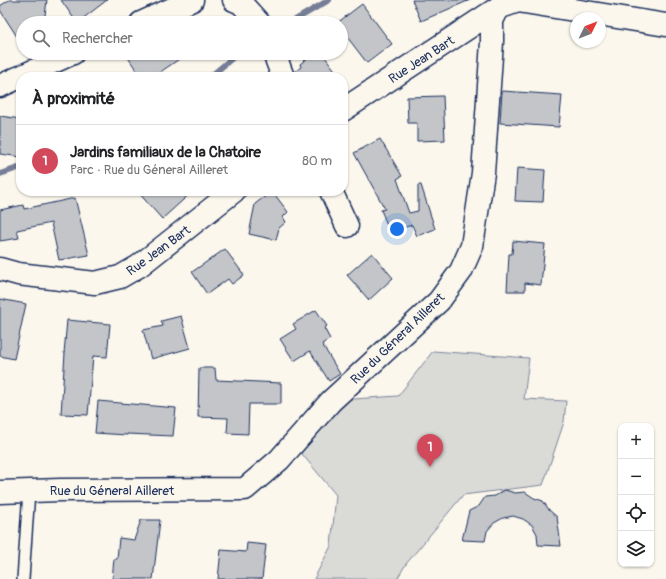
<!DOCTYPE html>
<html lang="fr">
<meta charset="utf-8">
<style>
:root{--surface:#fff;--page:#f6f6f6;--text:#202124;--muted:#757577;--line:#e0e0e0;--accent:#d1495b}
body{margin:0;font-family:Pangolin,sans-serif;background:var(--page);color:var(--text)}
.controls{position:absolute;right:12px;bottom:12px;display:grid;overflow:hidden;border-radius:8px;box-shadow:0 1px 3px #0004}
.controls button{width:36px;height:36px;display:grid;place-items:center;padding:0;border:0;border-bottom:1px solid var(--line);background:var(--surface);color:var(--text);font:20px sans-serif}
.compass{position:absolute;left:570px;top:12px;width:36px;height:36px;border-radius:50%;background:var(--surface);box-shadow:0 1px 3px #0004;rotate:47deg}
.you{position:absolute;left:397px;top:229px;width:14px;height:14px;margin:-10px;border:3px solid #fff;border-radius:50%;background:#1a73e8;box-shadow:0 0 0 6px #1a73e833}
.badge{display:grid;place-items:center;width:26px;height:26px;border-radius:50%;background:var(--accent);color:#fff;font-size:13px;font-weight:700}
.pin{position:absolute;translate:-50% -33px;filter:drop-shadow(0 1px 2px #0008)}
.pin::after{content:'';position:absolute;top:21px;width:14px;height:12px;background:inherit;clip-path:polygon(0 0,100% 0,50% 100%)}
.list{margin:0;padding:0;list-style:none}
h2{display:flex;justify-content:space-between;align-items:center;height:52px;margin:0;padding:0 16px;font-size:17px}
h2 small{font-size:13px;font-weight:400;color:var(--muted)}
.list li{display:grid;grid-template-columns:26px 1fr auto;gap:12px;align-items:center;box-sizing:border-box;height:72px;padding:0 16px;border-top:1px solid var(--line)}
.list b{display:block;font-size:15px;white-space:nowrap}
.list p{margin:0;font-size:13px;white-space:nowrap;color:var(--muted)}
.list em{font-size:13px;font-style:normal;color:var(--muted)}
.icon{flex:none;width:22px;height:22px;fill:none;stroke:currentColor;stroke-width:2;stroke-linecap:round;stroke-linejoin:round}
.map{position:relative;flex:none;width:666px;height:579px;overflow:hidden}
.search{position:absolute;background:var(--surface);box-shadow:0 1px 3px #0004;left:16px;top:16px;width:332px;height:44px;display:flex;align-items:center;gap:10px;box-sizing:border-box;padding:0 14px;border-radius:22px;color:var(--muted);font-size:15px}
.panel{position:absolute;background:var(--surface);box-shadow:0 1px 3px #0004;left:16px;top:72px;width:332px;height:124px;border-radius:16px}
.map>svg:first-child{display:block}
.green{fill:#dadad7;stroke:#7a849a}
.lines{fill:none;stroke-linecap:round;stroke-linejoin:round}
.stream{stroke:#747e96;stroke-width:6}
.building{fill:#c3c5c9;stroke:#1b2f5e}
.lane-casing{stroke:#1b2f5e;stroke-width:14}
.street-casing{stroke:#1b2f5e;stroke-width:25}
.lane{stroke:#fbf7ec;stroke-width:11}
.street{stroke:#fbf7ec;stroke-width:22}
.labels{text-anchor:middle;stroke-width:3;stroke-linejoin:round;paint-order:stroke}
.street-label{font-size:13px;fill:#1b2f5e;stroke:#fbf7ec}
</style>
<div class="map">
<svg width="666" height="579" viewBox="0 0 666 579">
<rect width="100%" height="100%" fill="#fbf7ec"/>
<filter id="ink" filterUnits="userSpaceOnUse"><feTurbulence type="fractalNoise" baseFrequency=".025" numOctaves="2"/><feDisplacementMap in="SourceGraphic" scale="8" xChannelSelector="R" yChannelSelector="G"/><feConvolveMatrix kernelMatrix="1 2 1 2 8 2 1 2 1" color-interpolation-filters="sRGB"/></filter>
<g filter="url(#ink)">
<polygon class="green" points="433,351 529,358 524,399 566,401 564,422 543,485 463,495 406,564 397,579 314,579 331,546 336,495 297,448 338,400 398,396"/>
<g class="lines">
<g class="stream">
<polyline points="290,23 329,0"/>
<polyline points="210,77 238,53"/>
<polyline points="0,174 21,167"/>
</g>
</g>
<g class="building">
<polygon points="9,0 47,0 44,23 23,23 23,46 0,10 0,6"/>
<polygon points="61,0 107,0 77,23"/>
<polygon points="412,0 470,0 421,21"/>
<polygon points="362,4 392,44 367,63 341,29 341,23 337,23"/>
<polygon points="125,53 188,53 153,77 141,77"/>
<polygon points="314,53 322,53 340,77 295,77 294,72 301,67 300,64"/>
<polygon points="502,91 562,95 559,127 500,123"/>
<polygon points="443,96 445,140 417,141 417,123 408,123 407,97"/>
<polygon points="0,116 21,119 21,157 0,154"/>
<polygon points="380,139 402,176 397,179 409,213 418,211 418,185 421,185 435,229 417,236 412,225 390,232 381,210 385,209 354,153"/>
<polygon points="517,168 545,170 543,202 515,201"/>
<polygon points="137,191 193,191 162,219"/>
<polygon points="272,191 288,212 283,217 286,222 279,228 276,240 249,234 255,204"/>
<polygon points="75,198 89,255 59,260 51,223 17,230 19,238 0,241 0,210 23,205 24,209"/>
<polygon points="513,241 545,244 541,285 525,283 525,291 507,291 509,254 512,254"/>
<polygon points="225,249 244,275 232,284 228,279 207,294 192,272"/>
<polygon points="372,253 393,278 369,300 347,275"/>
<polygon points="0,299 26,304 14,359 0,356"/>
<polygon points="316,310 327,326 324,328 330,339 322,344 340,374 329,381 310,351 294,361 280,339 296,329 293,324"/>
<polygon points="181,316 190,348 151,359 143,330 163,326 161,321"/>
<polygon points="67,320 110,324 107,357 93,356 88,415 61,414 65,353 64,353"/>
<polygon points="199,368 215,368 216,380 281,383 281,404 249,404 248,434 227,433 228,418 198,417"/>
<polygon points="98,401 176,408 173,436 127,434 127,435 95,433"/>
<polygon points="505,490 515,493 525,492 534,498 543,501 549,510 557,517 561,546 538,545 537,534 532,525 523,519 513,516 503,518 494,523 487,531 485,541 462,540 469,511 479,506 485,497 495,496"/>
<polygon points="141,520 160,520 153,579 112,579 114,559 117,559 119,538 134,540"/>
<polygon points="247,543 266,545 262,579 218,579 221,550 246,552"/>
</g>
<g class="lines">
<defs>
<polyline id="lane" points="23,579 29,491"/>
<g id="street">
<polyline points="234,0 241,3 259,23"/>
<polyline points="141,23 192,0"/>
<polyline points="274,53 283,77"/>
<polyline points="0,86 73,53"/>
<polyline points="343,110 498,8 518,1 666,25"/>
<polyline points="331,191 347,226"/>
<polyline points="0,269 18,274 95,283 120,277 139,266 234,191"/>
<polyline points="0,492 60,490 245,489 279,460 331,401 439,301 461,271 472,246 483,173 492,42 492,21 498,8"/>
</g>
</defs>
<use href="#lane" class="lane-casing"/>
<use href="#street" class="street-casing"/>
<use href="#lane" class="lane"/>
<use href="#street" class="street"/>
</g>
</g>
<g class="labels">
<g class="street-label">
<text transform="translate(421 59) rotate(-33)" y="5">Rue Jean Bart</text>
<text transform="translate(158 250) rotate(-36)" y="5">Rue Jean Bart</text>
<text transform="translate(397 338) rotate(-44)" y="5">Rue du Géneral Ailleret</text>
<text x="112" y="495">Rue du Géneral Ailleret</text>
</g>
</g>
</svg>
<div class="controls">
<button>+</button>
<button>−</button>
<button><svg class="icon" aria-label="locate" viewBox="0 0 24 24"><circle cx="12" cy="12" r="6"/><path d="M12 2v4M12 18v4M2 12h4M18 12h4"/></svg></button>
<button><svg class="icon" aria-label="layers" viewBox="0 0 24 24"><path d="M12 4l9 5-9 5-9-5zM3 14l9 5 9-5"/></svg></button>
</div>
<svg class="compass" viewBox="-18 -18 36 36"><path d="M0-13l5 13h-10z" fill="#e53935"/><path d="M0 13l5-13h-10z" fill="#757577"/></svg>
<div class="you"></div>
<div class="pin badge" style="left:430px;top:467px">1</div>
<div class="search"><svg class="icon" aria-label="search" viewBox="0 0 24 24"><circle cx="10" cy="10" r="6"/><path d="M15 15l6 6"/></svg>Rechercher</div>
<section class="panel">
<h2>À proximité<small></small></h2>
<ul class="list">
<li><span class="badge">1</span><div><b>Jardins familiaux de la Chatoire</b><p>Parc · Rue du Géneral Ailleret</p></div><em>80 m</em></li>
</ul>
</section>
</div>
